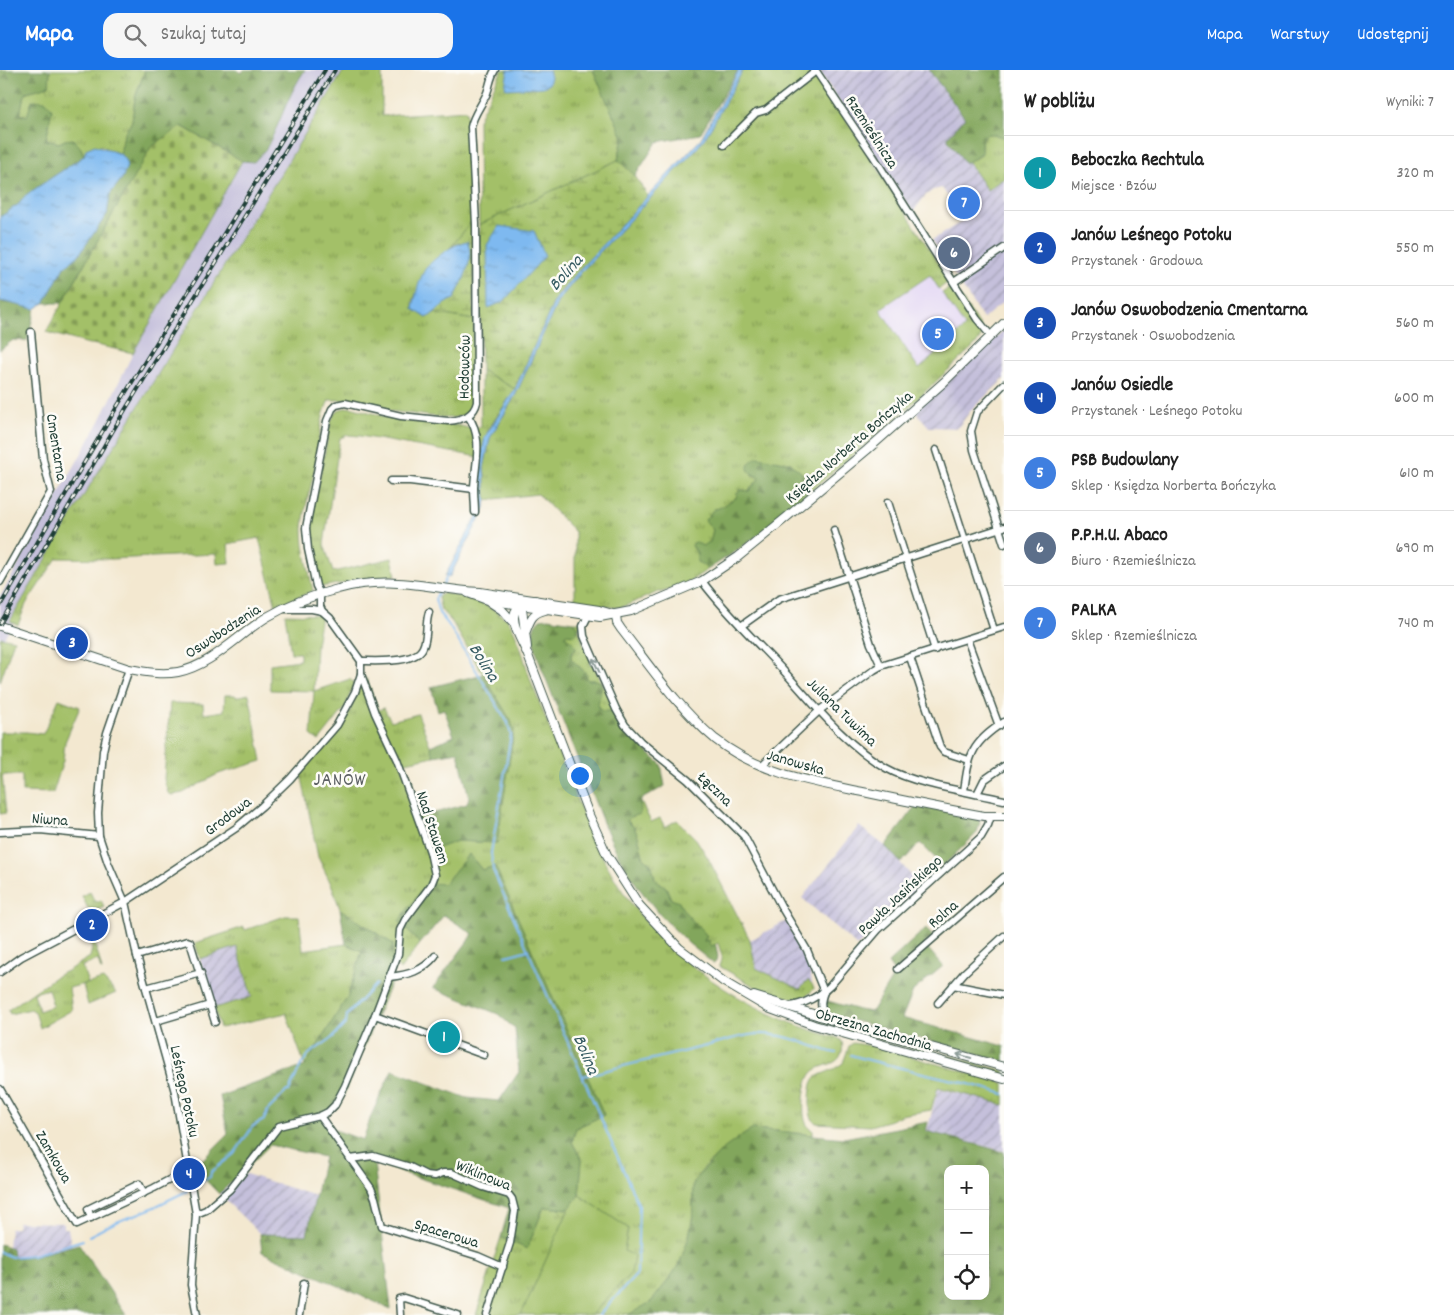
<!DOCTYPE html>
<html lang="pl">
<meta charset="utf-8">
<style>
:root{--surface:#fff;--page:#f6f6f6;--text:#222;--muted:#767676;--line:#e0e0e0;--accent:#1a73e8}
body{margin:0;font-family:Dekko,sans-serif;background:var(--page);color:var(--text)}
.controls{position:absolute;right:15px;bottom:15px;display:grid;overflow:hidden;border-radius:10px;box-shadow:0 5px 20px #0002}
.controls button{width:45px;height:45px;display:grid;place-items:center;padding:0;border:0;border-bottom:1px solid var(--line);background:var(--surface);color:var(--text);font:25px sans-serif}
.you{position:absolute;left:579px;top:705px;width:18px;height:18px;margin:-12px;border:4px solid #fff;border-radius:50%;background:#1a73e8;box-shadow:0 0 0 8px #1a73e833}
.badge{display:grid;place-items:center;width:32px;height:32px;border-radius:50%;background:var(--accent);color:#fff;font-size:16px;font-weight:700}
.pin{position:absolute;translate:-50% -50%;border:2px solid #fff;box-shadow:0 1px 5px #0006}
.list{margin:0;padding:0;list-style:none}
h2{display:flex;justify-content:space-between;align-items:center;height:65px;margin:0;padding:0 20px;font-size:21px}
h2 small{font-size:16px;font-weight:400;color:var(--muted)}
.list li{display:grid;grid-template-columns:32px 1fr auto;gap:15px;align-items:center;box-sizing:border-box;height:75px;padding:0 20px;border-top:1px solid var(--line)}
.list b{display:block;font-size:19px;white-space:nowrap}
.list p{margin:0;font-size:16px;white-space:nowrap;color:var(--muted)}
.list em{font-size:16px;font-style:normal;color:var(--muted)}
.icon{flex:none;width:28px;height:28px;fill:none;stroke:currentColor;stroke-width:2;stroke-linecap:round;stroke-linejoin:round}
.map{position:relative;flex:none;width:1004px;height:1245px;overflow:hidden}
header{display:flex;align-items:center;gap:30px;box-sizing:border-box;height:70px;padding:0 25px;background:var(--accent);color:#fff}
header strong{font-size:24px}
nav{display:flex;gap:28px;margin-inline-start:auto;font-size:18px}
.search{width:350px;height:45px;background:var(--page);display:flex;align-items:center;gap:12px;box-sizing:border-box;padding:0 18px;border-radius:15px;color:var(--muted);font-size:19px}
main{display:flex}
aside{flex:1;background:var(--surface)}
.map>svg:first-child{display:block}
.built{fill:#e1d4f4}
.industrial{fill:url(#industrial-furrows)}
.railway{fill:#c5c0db}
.grass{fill:url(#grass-tufts);stroke:#617e4e;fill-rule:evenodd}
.forest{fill:url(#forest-firs);stroke:#507248;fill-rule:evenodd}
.wetland{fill:url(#wetland-marsh);stroke:#617e4e}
.cemetery{fill:url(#cemetery-stones);stroke:#617e4e}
.green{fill:#a3c067;stroke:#617e4e}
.water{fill:url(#water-ripples);stroke:#4e7b92}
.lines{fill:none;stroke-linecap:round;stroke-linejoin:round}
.stream{stroke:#7eb9f0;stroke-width:2}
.minor-casing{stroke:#3f574b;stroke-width:9}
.tertiary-casing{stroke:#3f574b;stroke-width:10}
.minor{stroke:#fff;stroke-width:6}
.tertiary{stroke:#fff;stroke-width:8}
.rail-casing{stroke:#1f3d34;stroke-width:4}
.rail{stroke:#fdfcf7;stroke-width:2;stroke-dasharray:5.5;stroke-linecap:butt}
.oneway{stroke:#8f9e9a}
.labels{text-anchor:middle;stroke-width:5;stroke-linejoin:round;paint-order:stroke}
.street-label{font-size:16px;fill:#1f3d34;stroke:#fdfcf7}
.water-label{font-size:18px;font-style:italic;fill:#375c63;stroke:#fdfcf7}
.quarter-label{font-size:19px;letter-spacing:1px;fill:#5c6063;stroke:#fdfcf7}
</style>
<header>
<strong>Mapa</strong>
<div class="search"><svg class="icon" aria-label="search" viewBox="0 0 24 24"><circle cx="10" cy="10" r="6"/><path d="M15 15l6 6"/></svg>Szukaj tutaj</div>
<nav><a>Mapa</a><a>Warstwy</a><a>Udostępnij</a></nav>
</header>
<main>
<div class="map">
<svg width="1004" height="1245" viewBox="0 0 1004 1245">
<defs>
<pattern id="industrial-furrows" width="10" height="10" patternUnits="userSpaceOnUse" patternTransform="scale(1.25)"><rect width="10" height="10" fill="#c5c0db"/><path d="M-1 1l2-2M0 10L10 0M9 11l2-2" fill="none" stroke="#9f9db2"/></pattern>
<pattern id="grass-tufts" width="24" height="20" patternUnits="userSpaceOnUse" patternTransform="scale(1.25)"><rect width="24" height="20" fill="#a3c067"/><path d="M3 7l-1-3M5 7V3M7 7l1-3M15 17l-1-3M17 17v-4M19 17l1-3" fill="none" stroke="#849d56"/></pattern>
<pattern id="forest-firs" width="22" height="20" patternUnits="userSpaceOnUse" patternTransform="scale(1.25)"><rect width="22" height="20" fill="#82a65c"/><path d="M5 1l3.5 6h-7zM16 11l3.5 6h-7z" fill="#6a884d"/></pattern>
<pattern id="wetland-marsh" width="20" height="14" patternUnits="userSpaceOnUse" patternTransform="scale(1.25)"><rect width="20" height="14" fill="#a3c067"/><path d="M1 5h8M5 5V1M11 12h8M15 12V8" fill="none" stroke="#849d56"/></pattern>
<pattern id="cemetery-stones" width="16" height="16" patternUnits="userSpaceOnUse" patternTransform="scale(1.25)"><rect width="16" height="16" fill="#a3c067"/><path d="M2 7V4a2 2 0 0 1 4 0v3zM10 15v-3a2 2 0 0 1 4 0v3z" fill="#849d56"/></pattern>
<pattern id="water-ripples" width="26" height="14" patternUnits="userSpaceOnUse" patternTransform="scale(1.25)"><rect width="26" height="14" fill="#7eb9f0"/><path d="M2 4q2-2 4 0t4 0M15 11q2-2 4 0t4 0" fill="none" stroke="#6798c3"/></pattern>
</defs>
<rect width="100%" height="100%" fill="#fdfcf7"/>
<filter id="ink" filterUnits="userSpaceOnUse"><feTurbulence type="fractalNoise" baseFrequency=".02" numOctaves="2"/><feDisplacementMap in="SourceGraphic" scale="10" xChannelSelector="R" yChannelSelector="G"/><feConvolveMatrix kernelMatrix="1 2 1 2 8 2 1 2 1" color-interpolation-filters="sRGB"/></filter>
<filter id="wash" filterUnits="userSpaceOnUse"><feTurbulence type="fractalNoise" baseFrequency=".0096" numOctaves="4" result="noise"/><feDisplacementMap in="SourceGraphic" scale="20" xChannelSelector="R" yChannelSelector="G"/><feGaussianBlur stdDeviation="1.12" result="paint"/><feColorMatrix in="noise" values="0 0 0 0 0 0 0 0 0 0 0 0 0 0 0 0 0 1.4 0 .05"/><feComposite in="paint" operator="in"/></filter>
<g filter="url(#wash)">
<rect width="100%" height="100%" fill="#f3e8d0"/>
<polygon class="built" points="930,205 966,257 919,299 880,240"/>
<g class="industrial">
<polygon points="815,0 929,0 965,48 948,67 948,71 965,93 967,91 987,120 1004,108 1004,231 983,249 932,170 964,150 942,118 933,120 925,126 913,142 819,1"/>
<polygon points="1004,260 1004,309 971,340 958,358 929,357 915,341"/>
<polygon points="859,756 885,776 921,816 857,876 802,828"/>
<polygon points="786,851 809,892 812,914 808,910 800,919 756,898 750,870"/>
<polygon points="237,877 253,928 214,938 200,889"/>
<polygon points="938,1018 1004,1035 1004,1081 927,1061"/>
<polygon points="246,1104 316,1126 307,1165 260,1164 219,1124"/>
<polygon points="18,1152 64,1153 64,1158 68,1158 71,1176 33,1186 13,1188 8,1177 10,1158 17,1158"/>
</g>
<polygon class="railway" points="297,0 346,0 41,504 0,575 0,527 100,351 133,283 242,91"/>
<g class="grass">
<polygon points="50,0 145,0 135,28 132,51 124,65 120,84 100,75 84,86 81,78 65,70 59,73 46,69 50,53 20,44 23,29 27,22 49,16"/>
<path d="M344 0H382V46L466 40 469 57 473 150 451 177 427 198 413 231V239L427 248 434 243 474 250V334C467 345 459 348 447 348L389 341 355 330H329C320 348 319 371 316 391 313 413 304 436 303 459 303 480 309 500 313 521L276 536 259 468 228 474 230 493 217 494 216 484 111 489 57 488 26 534 18 555 10 551 81 430Z"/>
<polygon points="502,0 593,0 623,67 618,90 479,155 478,50"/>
<path d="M743 0H812L810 2 824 18 845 48 948 208 947 213 939 219 930 205 880 239 919 299 965 257 942 223 948 219H953L957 222 982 259V265L977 273 911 335 806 425V411L791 393 772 390 766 388 751 404 759 407 758 410 748 421 743 420C736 428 725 439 714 439L709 446 713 460 710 472 705 476 699 475 695 480 701 495 705 496 707 500 686 514 662 522H658L620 538 575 532V462L538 424 486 430 484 398 490 368 515 326 558 231 583 200 698 77 707 65Z"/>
<path d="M992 63 1004 68V108L987 120 967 91C971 90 977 88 980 86 987 80 973 67 992 63Z"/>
<polygon points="481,300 515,319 488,360 479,387 360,366 348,365 340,368 324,474 333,502 392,488 396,505 319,517 311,476 312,445 331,351 334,345 340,339 350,337 402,351 457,355 472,359 481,357"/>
<path d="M444 523C467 527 487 533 505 548L506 547C520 567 524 592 532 614 541 636 550 659 558 681 581 741 603 803 646 852 681 892 725 923 773 945 790 953 809 960 827 965 831 966 838 967 841 970 843 973 843 978 842 981 839 997 822 993 813 1002 804 1010 801 1041 806 1053 807 1056 811 1059 813 1061V1065C803 1064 760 1058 753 1060 740 1064 701 1098 696 1109 690 1121 694 1138 692 1151 687 1186 666 1232 629 1244 620 1245 601 1245 591 1245L631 1203 624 1181 628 1158 579 1125 582 1090 572 1072 576 1058 604 1045 495 796 482 800 469 784 444 814 399 851 420 874 400 900 392 889 393 874 340 839 332 816 318 787 302 708 298 706 348 646 361 611 367 609 378 640 384 638 391 651 418 644 434 686 401 693 420 747 434 779 457 771 497 773 514 660 511 651 452 552 441 540 438 527Z"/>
<polygon points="285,544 321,545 316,575 314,621 350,609 354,613 345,638 319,671 311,665 314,621 270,620 270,594 300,590 300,583 291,583"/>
<path d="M573 552H581L579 560 583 573 602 613 630 664 649 683 636 671 628 668 622 656 599 639C597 633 601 623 602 616L596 610H588L585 608 587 604 571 589V584L574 582 565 566 575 553Z"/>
<polygon points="1,567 14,570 0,612 0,569"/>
<polygon points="249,624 262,691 218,704 183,723 172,725 168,723 164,709 170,633 203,634 204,644 224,641 225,625 235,625 236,627"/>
<polygon points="59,629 80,637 65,672 63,691 53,723 22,722 22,705 2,705 6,743 0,744 0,662 26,662 43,664"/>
<polygon points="640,730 651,752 660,748 665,757 677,750 696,769 708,788 750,870 756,898 800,919 808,910 812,914 814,919 801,931 759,919 719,896 722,887 718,873 712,877 704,871 707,866 671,829 666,817 655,809 652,796 643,786 638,766 634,757 627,750 641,741"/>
<polygon points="90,822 95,832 101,830 104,837 90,843 82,826"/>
<polygon points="285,846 299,846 303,880 346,874 362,880 348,926 305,996 286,943 220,958 214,938 252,927 237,877 200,889 195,873 244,857 245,860"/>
<path d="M91 857 102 900H101L98 890 82 896 88 913 69 918 72 940 40 958 35 942 31 939 10 944 8 940 58 905 67 901 90 887 92 878 84 861ZM48 919 53 936 39 941 34 923Z"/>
<polygon points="103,909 116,923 88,935 83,915"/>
<polygon points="797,944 1004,1001 1004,1004 826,955"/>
<path d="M853 973 873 976 1004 1013V1035L938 1017 931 1040 901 1045 891 1050 870 1056 816 1053C810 1048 810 1043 810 1036 810 996 819 1011 843 993L849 976Z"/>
<polygon points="544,1137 569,1139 521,1245 476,1245 501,1167 527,1179"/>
</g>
<g class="forest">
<polygon points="0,0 50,0 49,16 27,22 23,30 20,44 27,46 32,30 46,31 52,39 46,69 59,73 65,70 73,69 81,78 84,86 26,125 19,134 0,147"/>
<path d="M145 0H237L241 3 244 0H305C288 24 281 52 267 77 264 82 258 87 254 92L242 91 182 56 151 77 62 233H44L64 197 78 186 107 144 110 124 123 107 125 90 120 84 124 65 132 51 135 28Z"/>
<polygon points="593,0 738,0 700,64 657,72 635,106 618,90 623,67"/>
<path d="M929 0H1004V68C995 64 981 59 981 76 981 78 982 81 981 83 980 88 969 90 965 93L948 70V67L965 48Z"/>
<polygon points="0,231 35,239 27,271 13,270 0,280"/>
<path d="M758 387 790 393 803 404 806 411V425C775 454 742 478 707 500L705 496 697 492V483L692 476 693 473 697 472 702 476 710 472 713 460 705 450 714 439C721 439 728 432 736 428L737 423 740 420 749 421 758 410 759 407C744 402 745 393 758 387Z"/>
<path d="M548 548 573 552 578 556 577 563 574 565 566 564 565 566 575 574 576 578 571 584V589L587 604 586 608 588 610H596L601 612C603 621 596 631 599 639L602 641H613L628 668C643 675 649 685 661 694L665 716 640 730V744L631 747 627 751 634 757 638 766 643 786 652 796 655 809 666 817 671 829 679 832C685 846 698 854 707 866L704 871 709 870 710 876 712 877 714 874 716 876 718 887 714 894 688 873 661 846 638 817 619 787 604 755 540 594C536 580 527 560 540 549Z"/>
<polygon points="483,604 511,651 514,660 497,773 457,771 435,779 420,747 467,734 469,727 458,682 434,686 430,676 454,666 444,639 438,641 431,617"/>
<polygon points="915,735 973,746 980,752 977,763 943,796 920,773 901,793 885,776 914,739"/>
<polygon points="469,784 482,800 495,796 604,1045 576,1058 572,1072 582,1090 579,1125 569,1139 544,1137 527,1179 501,1167 509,1138 374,1093 391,1239 262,1182 260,1164 307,1165 324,1087 270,1075 219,1124 194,1098 228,1064 220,1026 305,996 348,926 362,881 346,874 340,839 393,874 392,910 342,1029 326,1047 332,1059 363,1070 371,1046 392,1000 467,1028 499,1031 519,1002 515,959 498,944 433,918 473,864 444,845 420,874 399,851 427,813 444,814"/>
<polygon points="926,858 933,867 924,874 943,896 913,921 902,948 1004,976 1004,991 826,943 824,930 859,940 871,942 895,903 888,893"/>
<path d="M928 1052 926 1061 1004 1082V1245H628L651 1232 670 1208 680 1192 689 1166 693 1145V1115L696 1108 722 1080 737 1069 753 1059 844 1068ZM948 1099H985V1226H948Z"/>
<polygon points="0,1174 12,1178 13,1188 33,1186 79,1174 126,1245 0,1245"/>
</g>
<g class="wetland">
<polygon points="618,90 635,106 648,126 557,225 515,319 481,300 479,155"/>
<polygon points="473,150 474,250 434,243 445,232 454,229 464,208 470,185 459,172 451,177"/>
</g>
<polygon class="cemetery" points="181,56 242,91 133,283 92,274 89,274 46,262 151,77"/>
<polygon class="green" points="579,1125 628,1158 624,1181 634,1185 631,1203 591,1245 521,1245 569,1139"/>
<g class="water">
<polygon points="508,0 549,0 551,7 549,14 543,17 507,19 505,17"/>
<polygon points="739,0 743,0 707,65 698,77 583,200 558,231 515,326 490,368 484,398 486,430 485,438 449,508 445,506 480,440 481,430 480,391 485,367 515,319 555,230 580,199 700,70"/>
<polygon points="95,75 120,84 125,90 127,96 123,107 110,124 107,144 78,186 64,197 44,233 35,239 0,231 0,147 19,134 26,125 84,86 86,79"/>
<polygon points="499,156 534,161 545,186 503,232 488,238 487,175"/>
<path d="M467 171C476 188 462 213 454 229 442 233 438 241 427 248L413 239C415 227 419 208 426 198 434 188 455 173 467 171Z"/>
</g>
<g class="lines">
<g class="stream">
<polyline points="443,515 447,506"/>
<polyline points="440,519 435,529 439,543 448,554 508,653 511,665 491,783 493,800 639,1136 637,1204 599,1245"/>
<polyline points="506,886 528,880"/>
<path d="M851 985C902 1000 954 1008 1004 1024"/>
<path d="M583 1006C622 996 662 987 702 977 727 971 748 961 774 965 796 967 815 979 836 983"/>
<polyline points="203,1111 210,1107 211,1102 234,1084 253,1056 264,1050 268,1040 287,1021 289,1021 301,995 309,984 332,968 346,953 347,945 376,914"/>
<polyline points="89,1166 114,1153 150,1139 187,1121"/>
<polyline points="0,1182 11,1187 33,1185 83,1170"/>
</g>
</g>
</g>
<g filter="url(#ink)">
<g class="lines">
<defs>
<g id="minor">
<polyline points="724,75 756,43 766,40 816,1 872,84 977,249 991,266"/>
<polyline points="954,212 1004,178"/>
<polyline points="1004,314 977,342 971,361 974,380 1004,474"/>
<path d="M468 346C484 368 475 393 474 418 474 426 475 434 475 442"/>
<polyline points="936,380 994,560"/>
<polyline points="391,411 410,411 474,419"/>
<polyline points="888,432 935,580"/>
<polyline points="834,460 871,574 881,596"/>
<path d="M702 511C725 542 755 570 781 598 813 633 845 675 886 698 916 715 970 722 1004 730"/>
<polyline points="0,512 51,422 43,389 31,262"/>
<path d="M322 541 320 536V524L316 516 308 479 306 458 327 351 332 339 336 335 345 333 401 346 448 351C462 350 474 346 477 332L476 154 471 57C473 45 482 35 487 23 490 15 490 8 495 0"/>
<polyline points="588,546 583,556 584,566 616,639 625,655 641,672 688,710 744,766 782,838 807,880 824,922"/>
<polyline points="741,556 779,529 1004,457"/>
<polyline points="967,569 999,656"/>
<polyline points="910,587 940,677 944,682 969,690"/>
<path d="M361 591C376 591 416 594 423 577 428 567 425 554 429 542"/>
<polyline points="129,599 107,663 103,681 98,743 99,766 108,793 125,832 137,886 175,1022 196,1144 191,1215 197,1245"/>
<polyline points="761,696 820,640 874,600 881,596 1004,557"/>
<path d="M964 721C969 685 971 673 1004 652"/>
<polyline points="977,724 984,710 1004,696"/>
<polyline points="0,762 40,760 99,766"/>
<polyline points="137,886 187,871 190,872 215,952"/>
<polyline points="898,899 1004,807"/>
<polyline points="0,902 21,887 125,832 236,758 262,736 290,709 337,655 355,622 361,604 361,591 330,548 322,541 312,539 284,539"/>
<path d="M389 907C408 905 423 901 435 886"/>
<polyline points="953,915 1004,925"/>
<polyline points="146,918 201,903"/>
<path d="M824 922C820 932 820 938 826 948"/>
<polyline points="938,933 965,902 1004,866"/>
<path d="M790 936C803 935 821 925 830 916L878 860 981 767 988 755 991 746"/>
<polyline points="375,945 484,985"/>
<polyline points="156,951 210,935"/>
<polyline points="0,1019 77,1154 154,1118 188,1100"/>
<polyline points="320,1046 371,1118 375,1128 382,1156 478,1186 503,1197"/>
<polyline points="350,1089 373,1086 410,1097 426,1105 435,1106 443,1103 452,1103 483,1117 509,1125 512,1129 515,1141 510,1173 487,1245"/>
<polyline points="196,1144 206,1140 230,1119 279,1056 320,1046 328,1042 335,1035 345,1016 375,945 398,884 400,860 405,850 431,815 435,805 430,782 397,690 375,643 361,604"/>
<polyline points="91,1148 88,1139 139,1114 144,1123"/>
<polyline points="299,1245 304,1213"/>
<polyline points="400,1245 399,1229 404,1228 458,1245"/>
</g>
<g id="tertiary">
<polyline points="468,523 487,530 600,547 631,541 702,511 738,487 788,446 867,380 944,312 1004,253"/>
<path d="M535 530C500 537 517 561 527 583L589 745 607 785 639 835 679 878 724 912 768 938 814 955 1004 1009"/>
<polyline points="490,532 502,540 513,552"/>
<polyline points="519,533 522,539 527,577"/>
<path d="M616 545 617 553 621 559C650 596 678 638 715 669 759 704 814 712 868 723 906 731 945 739 984 746H1004"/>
<path d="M0 556 129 599C145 602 162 605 178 602 211 596 239 564 267 547 289 534 314 525 338 519 390 504 429 519 480 522L599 540 616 545"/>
<path d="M526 561C530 550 532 543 545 540"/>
<polyline points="754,926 836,951 1004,997"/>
</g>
</defs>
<use href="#minor" class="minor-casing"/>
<use href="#tertiary" class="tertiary-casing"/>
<use href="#minor" class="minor"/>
<use href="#tertiary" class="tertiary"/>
<defs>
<g id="rail">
<polyline points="0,536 118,335 325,0"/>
<polyline points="0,554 125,340 335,0"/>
</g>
</defs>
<use href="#rail" class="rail-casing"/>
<use href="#rail" class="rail"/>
</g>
<defs><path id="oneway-shaft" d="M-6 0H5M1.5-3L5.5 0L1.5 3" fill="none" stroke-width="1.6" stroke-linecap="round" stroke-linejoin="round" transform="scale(1.25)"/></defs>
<g class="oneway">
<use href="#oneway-shaft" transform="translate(596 595) rotate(-115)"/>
<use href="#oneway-shaft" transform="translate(964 986) rotate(-165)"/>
</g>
</g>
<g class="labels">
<g class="street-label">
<text transform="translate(873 61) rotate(57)" y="6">Rzemieślnicza</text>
<text transform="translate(463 297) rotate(-89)" y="6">Hodowców</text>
<text transform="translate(848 376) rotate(-41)" y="6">Księdza Norberta Bończyka</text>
<text transform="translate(58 377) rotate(81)" y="6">Cmentarna</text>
<text transform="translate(222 560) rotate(-33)" y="6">Oswobodzenia</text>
<text transform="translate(843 641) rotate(44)" y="6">Juliana Tuwima</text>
<text transform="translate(796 691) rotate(16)" y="6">Janowska</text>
<text transform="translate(716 718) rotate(44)" y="6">Łączna</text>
<text transform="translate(227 745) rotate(-37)" y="6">Grodowa</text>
<text transform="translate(50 748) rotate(4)" y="6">Niwna</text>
<text transform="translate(434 757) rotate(72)" y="6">Nad Stawem</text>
<text transform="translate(899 824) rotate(-43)" y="6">Pawła Jasińskiego</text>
<text transform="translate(942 843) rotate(-41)" y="6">Rolna</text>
<text transform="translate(874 958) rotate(16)" y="6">Obrzeżna Zachodnia</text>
<text transform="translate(186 1021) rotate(78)" y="6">Leśnego Potoku</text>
<text transform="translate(55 1086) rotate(60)" y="6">Zamkowa</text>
<text transform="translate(484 1104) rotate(22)" y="6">Wiklinowa</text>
<text transform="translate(447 1162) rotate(17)" y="6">Spacerowa</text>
</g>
<g class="water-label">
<text transform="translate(565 202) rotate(-48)" y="6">Bolina</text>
<text transform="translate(485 592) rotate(58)" y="6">Bolina</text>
<text transform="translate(587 984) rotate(67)" y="6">Bolina</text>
</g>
<g class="quarter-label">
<text x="340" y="715">JANÓW</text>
</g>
</g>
</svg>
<div class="controls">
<button>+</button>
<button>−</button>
<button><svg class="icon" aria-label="locate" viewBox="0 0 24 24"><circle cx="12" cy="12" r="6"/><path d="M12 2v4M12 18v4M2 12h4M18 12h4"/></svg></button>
</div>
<div class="you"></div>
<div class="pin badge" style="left:444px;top:967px;background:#0f9aa8">1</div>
<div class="pin badge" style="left:92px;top:855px;background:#1a4fb4">2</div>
<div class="pin badge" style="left:72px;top:573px;background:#1a4fb4">3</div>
<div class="pin badge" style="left:189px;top:1104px;background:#1a4fb4">4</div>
<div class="pin badge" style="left:938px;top:264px;background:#3f7fe0">5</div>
<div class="pin badge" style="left:954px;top:183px;background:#5c6f8a">6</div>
<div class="pin badge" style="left:964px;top:133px;background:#3f7fe0">7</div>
</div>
<aside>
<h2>W pobliżu<small>Wyniki: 7</small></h2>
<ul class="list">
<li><span class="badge" style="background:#0f9aa8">1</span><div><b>Beboczka Rechtula</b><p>Miejsce · Bzów</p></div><em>320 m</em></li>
<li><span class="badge" style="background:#1a4fb4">2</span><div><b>Janów Leśnego Potoku</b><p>Przystanek · Grodowa</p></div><em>550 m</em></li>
<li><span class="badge" style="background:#1a4fb4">3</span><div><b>Janów Oswobodzenia Cmentarna</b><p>Przystanek · Oswobodzenia</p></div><em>560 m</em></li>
<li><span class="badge" style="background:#1a4fb4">4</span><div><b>Janów Osiedle</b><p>Przystanek · Leśnego Potoku</p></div><em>600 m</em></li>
<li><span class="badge" style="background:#3f7fe0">5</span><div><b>PSB Budowlany</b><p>Sklep · Księdza Norberta Bończyka</p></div><em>610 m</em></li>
<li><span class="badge" style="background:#5c6f8a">6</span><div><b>P.P.H.U. Abaco</b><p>Biuro · Rzemieślnicza</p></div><em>690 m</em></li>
<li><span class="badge" style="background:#3f7fe0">7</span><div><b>PALKA</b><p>Sklep · Rzemieślnicza</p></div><em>740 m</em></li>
</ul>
</aside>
</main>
